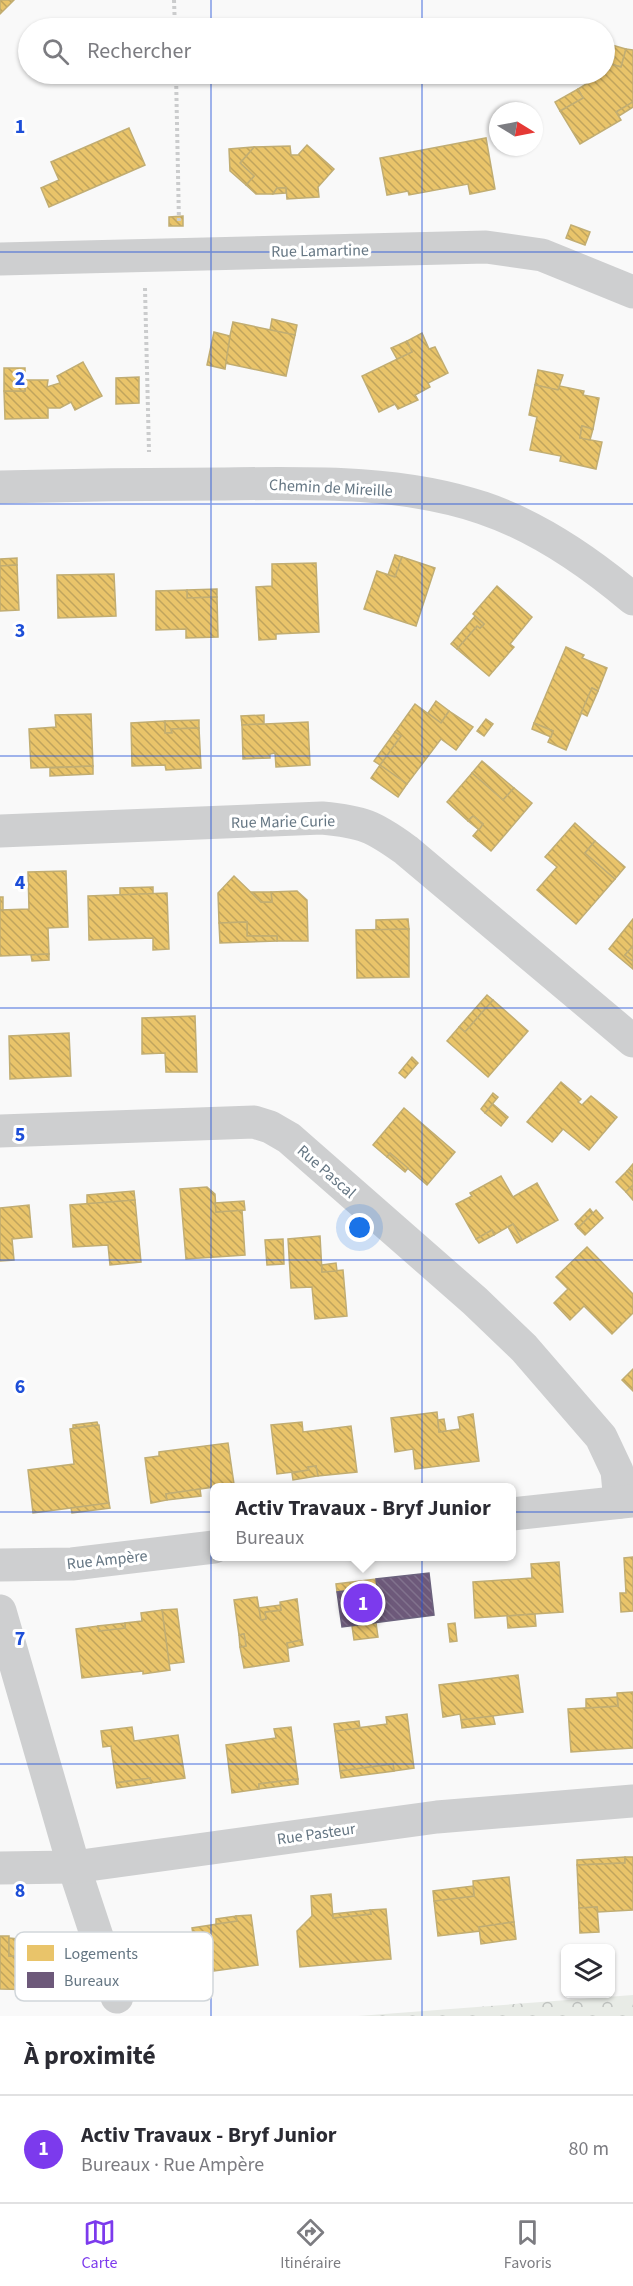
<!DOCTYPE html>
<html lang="fr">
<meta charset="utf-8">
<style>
:root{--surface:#fff;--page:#f7f7f7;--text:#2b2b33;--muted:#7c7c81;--line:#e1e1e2;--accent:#7c3aed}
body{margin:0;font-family:"Source Sans 3",sans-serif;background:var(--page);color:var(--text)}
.controls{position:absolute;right:18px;bottom:18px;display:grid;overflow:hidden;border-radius:9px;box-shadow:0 2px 4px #0004}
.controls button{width:54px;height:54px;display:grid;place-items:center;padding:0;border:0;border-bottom:2px solid var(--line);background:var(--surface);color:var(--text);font:30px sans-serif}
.compass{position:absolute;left:489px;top:102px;width:54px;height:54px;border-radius:50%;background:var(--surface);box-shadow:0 2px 4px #0004;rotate:100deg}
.you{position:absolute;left:360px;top:1228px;width:21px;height:21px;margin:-15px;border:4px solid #fff;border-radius:50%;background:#1a73e8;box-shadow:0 0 0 9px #1a73e833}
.badge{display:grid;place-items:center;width:39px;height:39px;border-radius:50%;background:var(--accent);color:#fff;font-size:20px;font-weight:700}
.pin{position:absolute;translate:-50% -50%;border:3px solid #fff;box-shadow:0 2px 6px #0006}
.popup{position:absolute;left:210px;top:1483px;width:306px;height:78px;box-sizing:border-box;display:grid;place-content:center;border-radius:9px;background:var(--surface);filter:drop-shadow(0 2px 4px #0005);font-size:20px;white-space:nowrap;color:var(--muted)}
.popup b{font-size:22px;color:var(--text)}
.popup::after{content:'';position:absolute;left:50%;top:100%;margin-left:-12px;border:12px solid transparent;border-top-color:var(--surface)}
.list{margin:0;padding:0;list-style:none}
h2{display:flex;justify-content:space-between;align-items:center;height:78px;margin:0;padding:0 24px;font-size:26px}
h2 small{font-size:20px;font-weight:400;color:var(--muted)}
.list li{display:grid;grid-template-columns:39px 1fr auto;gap:18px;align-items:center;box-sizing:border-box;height:108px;padding:0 24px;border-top:2px solid var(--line)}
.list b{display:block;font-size:22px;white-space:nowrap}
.list p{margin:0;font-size:20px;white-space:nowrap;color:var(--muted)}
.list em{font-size:20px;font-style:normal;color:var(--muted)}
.icon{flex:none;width:33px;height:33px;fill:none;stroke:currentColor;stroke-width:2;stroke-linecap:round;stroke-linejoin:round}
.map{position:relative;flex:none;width:633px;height:2016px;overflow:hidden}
.search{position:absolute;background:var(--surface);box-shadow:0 2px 4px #0004;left:18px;right:18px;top:18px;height:66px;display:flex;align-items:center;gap:15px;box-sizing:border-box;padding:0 21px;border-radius:33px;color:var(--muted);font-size:22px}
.sheet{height:186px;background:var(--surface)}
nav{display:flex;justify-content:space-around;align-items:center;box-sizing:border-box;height:84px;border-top:2px solid var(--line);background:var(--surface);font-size:16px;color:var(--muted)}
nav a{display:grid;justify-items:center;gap:3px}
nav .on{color:var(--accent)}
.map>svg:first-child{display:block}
.forest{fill:url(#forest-crowns)}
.homes{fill:url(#homes-back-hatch);stroke:#c1ad72;stroke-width:1.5}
.offices{fill:url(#offices-back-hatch);stroke:#6b627d;stroke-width:1.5}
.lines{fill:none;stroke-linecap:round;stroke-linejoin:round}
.path{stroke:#cbcccd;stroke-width:4;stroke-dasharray:3 3;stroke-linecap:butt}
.minor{stroke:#cecfd0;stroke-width:33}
.grid{fill:none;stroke:#1d4ed8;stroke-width:1.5;stroke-opacity:0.55}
.labels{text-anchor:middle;stroke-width:6;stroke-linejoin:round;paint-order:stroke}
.street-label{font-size:16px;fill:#657683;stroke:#fff}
.key{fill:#fff;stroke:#d1d6da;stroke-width:1.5}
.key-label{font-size:16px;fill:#657683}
.grid-label{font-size:20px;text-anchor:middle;font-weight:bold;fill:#1d4ed8;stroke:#fff;stroke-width:6;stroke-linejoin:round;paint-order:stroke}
</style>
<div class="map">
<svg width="633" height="2016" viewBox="0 0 633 2016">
<defs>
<pattern id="forest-crowns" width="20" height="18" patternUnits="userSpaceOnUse" patternTransform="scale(1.5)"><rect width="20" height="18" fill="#e8ebe6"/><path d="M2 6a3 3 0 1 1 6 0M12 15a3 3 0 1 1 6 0" fill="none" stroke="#c0c3c0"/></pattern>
<pattern id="homes-back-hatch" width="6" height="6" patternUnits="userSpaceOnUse" patternTransform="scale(1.5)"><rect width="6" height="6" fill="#e9c46a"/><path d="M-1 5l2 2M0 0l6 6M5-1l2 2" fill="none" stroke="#c0a45d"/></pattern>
<pattern id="offices-back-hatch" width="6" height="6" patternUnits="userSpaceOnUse" patternTransform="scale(1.5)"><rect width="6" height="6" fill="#6d597a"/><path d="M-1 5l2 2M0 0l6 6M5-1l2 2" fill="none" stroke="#81728d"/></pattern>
</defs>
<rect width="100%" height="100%" fill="#f9f9f9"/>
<polygon class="forest" points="633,1995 633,2016 358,2016"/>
<g class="homes">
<polygon points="0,0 14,0 0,14"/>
<polygon points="605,43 626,49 621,67 604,62"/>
<polygon points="626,49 633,50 633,102 616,112 621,120 580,144 560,111 583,98 578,89 596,78 598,74 604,74 604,62 621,67"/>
<polygon points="578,89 583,98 560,111 555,102"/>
<polygon points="633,102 633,107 619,116 616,112"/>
<polygon points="129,128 145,165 49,207 41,188 59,180 51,162"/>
<polygon points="486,138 495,189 470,194 468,184 409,195 408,191 387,195 380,158"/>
<polygon points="307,145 334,169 318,187 319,197 287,199 286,188 277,188 273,194 256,194 246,185 254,176 240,163 254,147 290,146 291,155 298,155"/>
<polygon points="254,147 240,163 254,176 246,185 230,171 229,149"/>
<polygon points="277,188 286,188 286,193 273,194"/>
<polygon points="183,216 183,226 169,226 169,217"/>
<polygon points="571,225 590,232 585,245 566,238"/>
<polygon points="272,319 297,325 295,335 270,330"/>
<polygon points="233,322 295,335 286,376 224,363"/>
<polygon points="214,332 230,336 225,369 207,365"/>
<polygon points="422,333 429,349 435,347 448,373 428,383 430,387 415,395 418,400 398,409 395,404 379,412 362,376 412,352 407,341"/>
<polygon points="407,341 412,352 397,359 391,348"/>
<polygon points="83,362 102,396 75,410 71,402 60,408 48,408 48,418 5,419 4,391 25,391 26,380 48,380 47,387 60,383 57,376"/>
<rect x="4" y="368" width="21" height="23"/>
<polygon points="538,370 563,375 558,390 535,385"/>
<polygon points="139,377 139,403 116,404 116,378"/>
<polygon points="535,385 558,390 560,386 584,391 583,395 599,398 593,429 582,426 580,438 602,442 596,469 560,461 561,456 530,450 537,417 529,415"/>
<polygon points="582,426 593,429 590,440 580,438"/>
<polygon points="395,555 402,557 395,577 388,575"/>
<polygon points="402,557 435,568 416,626 364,609 377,571 395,577"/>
<polygon points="17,558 17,565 0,566 0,559"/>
<polygon points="316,563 319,632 276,634 276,639 259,640 256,587 272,586 272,564"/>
<polygon points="17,565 19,610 0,611 0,566"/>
<polygon points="114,574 116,616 58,618 57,575"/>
<polygon points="497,586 532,617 510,644 514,647 489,676 457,649 477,626 480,628 484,624 473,614"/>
<polygon points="217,589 217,597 187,598 187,590"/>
<polygon points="187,590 187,598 217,597 218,637 186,638 186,629 156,630 156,591"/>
<polygon points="475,616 484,624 480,628 477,626 457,649 451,644"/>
<polygon points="566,647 584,655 582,658 607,668 598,691 592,688 566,750 548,742 553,731 534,723"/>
<polygon points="592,688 598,691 587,716 581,713"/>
<polygon points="436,701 449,711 441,723 428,713"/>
<polygon points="415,704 441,723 449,711 473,727 456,750 441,739 407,784 380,765 401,736 395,732"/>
<polygon points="91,714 93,766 31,768 29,729 56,727 55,715"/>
<polygon points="264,715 264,724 242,725 241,716"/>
<polygon points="486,719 493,724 484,736 477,731"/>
<polygon points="199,720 199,728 171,729 172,733 165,733 165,721"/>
<polygon points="165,721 165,733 172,733 171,729 199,728 201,768 166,770 165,765 132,766 131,723"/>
<polygon points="308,722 310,765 276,767 275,753 270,754 270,758 243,759 242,725"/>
<polygon points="534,723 553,731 551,737 532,729"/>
<polygon points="395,732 401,736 380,765 374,761"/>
<polygon points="482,761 514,788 503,800 472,773"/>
<polygon points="380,765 407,784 398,797 371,778"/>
<polygon points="93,766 93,774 50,776 50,768"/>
<polygon points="472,773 503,800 514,788 532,803 491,851 473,836 483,824 473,816 468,821 447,802"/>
<polygon points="473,816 483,824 479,830 468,821"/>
<polygon points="575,823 595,841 585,853 615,879 576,924 537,890 557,867 545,857"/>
<polygon points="595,841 625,867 615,879 585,853"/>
<polygon points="66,871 68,927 48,928 49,954 0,956 0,910 29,909 28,872"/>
<polygon points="234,876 261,902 272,902 271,892 297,891 307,900 308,941 277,941 277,936 247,936 247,922 219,923 218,893"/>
<polygon points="153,887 153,894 120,895 120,888"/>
<polygon points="251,892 271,892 272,902 261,902"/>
<polygon points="167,893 169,949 153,950 153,938 89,940 88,896"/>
<rect x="0" y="897" width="3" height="13"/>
<polygon points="408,919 409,929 376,930 376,920"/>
<polygon points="633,919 633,946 625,955 633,961 633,969 609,949"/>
<polygon points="247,922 247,936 277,936 277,941 220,943 219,923"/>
<polygon points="409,929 409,977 357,978 356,930"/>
<polygon points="633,946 633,961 625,955"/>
<polygon points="49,954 49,960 32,961 31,955"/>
<polygon points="487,995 493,1000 465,1032 459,1027"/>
<polygon points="493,1000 528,1031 488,1077 447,1041 459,1027 465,1032"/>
<polygon points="195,1016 197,1072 166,1072 165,1053 142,1054 142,1018"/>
<polygon points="69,1033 71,1076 10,1079 9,1036"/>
<polygon points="412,1057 418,1063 405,1078 399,1073"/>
<polygon points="561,1082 581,1099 578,1102 582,1105 591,1096 617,1117 589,1150 563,1129 552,1142 527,1122"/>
<polygon points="493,1093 498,1097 485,1113 481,1109"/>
<polygon points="493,1104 508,1117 501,1126 485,1113"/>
<polygon points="404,1108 455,1152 427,1185 390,1153 387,1157 373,1145"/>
<polygon points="390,1153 408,1168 405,1172 387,1157"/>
<polygon points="633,1164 633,1177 627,1171"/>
<polygon points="627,1171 633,1177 633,1185 626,1192 616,1182"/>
<polygon points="501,1176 513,1197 537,1183 558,1220 522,1240 513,1224 494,1235 492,1230 476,1239 456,1204 472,1196 470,1193"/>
<polygon points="633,1185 633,1200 626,1192"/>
<polygon points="207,1187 215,1194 216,1212 242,1210 245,1255 186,1259 180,1189"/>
<polygon points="134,1191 135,1200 87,1204 87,1195"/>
<polygon points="135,1200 141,1262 110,1265 108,1245 73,1247 70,1205"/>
<polygon points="244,1201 245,1210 216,1212 215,1203"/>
<polygon points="29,1205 32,1237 12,1239 14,1260 0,1261 0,1208"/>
<polygon points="590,1209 593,1213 578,1228 575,1224"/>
<polygon points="596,1210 603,1218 585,1235 578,1228"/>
<polygon points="513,1224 522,1240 517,1243 508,1227"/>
<polygon points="492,1230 494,1235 479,1243 476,1239"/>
<polygon points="320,1236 322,1272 343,1270 347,1316 315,1319 312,1287 291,1288 288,1239"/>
<polygon points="283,1239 284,1264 267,1265 265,1240"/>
<polygon points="587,1247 633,1294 633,1313 612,1334 584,1306 570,1320 554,1303 568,1289 556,1277"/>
<polygon points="336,1263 337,1271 322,1272 322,1265"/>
<polygon points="633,1369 633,1391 622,1380"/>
<polygon points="437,1412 439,1432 460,1429 458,1417 473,1414 479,1461 415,1469 413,1449 395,1452 391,1418"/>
<polygon points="444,1419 446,1431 439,1432 438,1420"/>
<polygon points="97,1422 98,1425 73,1428 73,1425"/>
<polygon points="302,1422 303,1432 351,1426 357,1472 318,1476 316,1466 308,1467 309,1470 277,1474 271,1425"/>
<polygon points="99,1425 109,1503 33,1513 28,1470 74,1464 70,1429"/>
<polygon points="228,1443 234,1484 166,1494 167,1500 151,1503 145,1458 159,1456 159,1452"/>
<polygon points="316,1466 318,1476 293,1480 292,1473 309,1470 308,1467"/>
<polygon points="200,1489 201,1496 167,1500 166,1494"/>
<polygon points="109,1503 110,1508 72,1513 71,1508"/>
<polygon points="633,1557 633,1611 621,1612 620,1593 626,1593 624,1558"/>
<polygon points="559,1562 563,1612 475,1618 473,1582 532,1578 531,1564"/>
<polygon points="376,1579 377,1587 337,1592 336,1584"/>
<polygon points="257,1597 261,1620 266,1619 265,1612 281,1610 280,1602 297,1599 302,1640 287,1643 289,1661 244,1668 240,1647 246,1646 244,1634 239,1635 234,1600"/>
<polygon points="280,1605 281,1610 265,1612 266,1619 261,1620 259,1608"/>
<polygon points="177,1609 184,1662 169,1664 162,1610"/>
<polygon points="162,1610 170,1670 143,1674 143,1671 82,1678 76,1629 98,1626 99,1631 125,1628 125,1623 142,1621 141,1613"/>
<polygon points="535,1614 536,1626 508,1628 507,1616"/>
<polygon points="125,1623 125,1628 99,1631 98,1626"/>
<polygon points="376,1623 378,1637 354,1640 352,1626"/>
<polygon points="455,1623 457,1641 450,1642 448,1624"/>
<polygon points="244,1634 246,1646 240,1647 239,1635"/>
<polygon points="302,1640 303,1645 288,1648 287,1643"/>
<polygon points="518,1675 523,1712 461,1720 460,1714 443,1717 439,1685"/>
<polygon points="633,1692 633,1748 571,1752 568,1709 618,1706 617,1693"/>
<polygon points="617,1697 618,1706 586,1708 586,1699"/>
<polygon points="407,1714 414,1768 394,1771 393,1764 340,1771 335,1731 387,1724 386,1717"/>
<polygon points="493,1716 495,1724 462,1728 461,1720"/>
<polygon points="359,1721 360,1728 335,1731 334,1724"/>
<polygon points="132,1727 134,1741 178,1735 185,1778 151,1783 150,1778 116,1783 111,1746 103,1747 101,1731"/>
<polygon points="291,1727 298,1779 259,1784 259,1789 232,1793 226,1745 276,1738 274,1729"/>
<polygon points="393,1764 394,1771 341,1778 340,1771"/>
<polygon points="150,1778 151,1783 117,1788 116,1783"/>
<polygon points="298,1779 298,1784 259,1789 259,1784"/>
<polygon points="625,1857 625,1863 577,1865 577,1860"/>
<polygon points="625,1857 633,1857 633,1910 598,1912 597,1907 579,1908 577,1865 625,1863"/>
<polygon points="509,1877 514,1922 479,1927 480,1931 438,1936 434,1901 474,1896 473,1881"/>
<polygon points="473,1886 474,1896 434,1901 433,1891"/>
<polygon points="331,1894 333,1918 371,1914 370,1910 386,1909 391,1959 300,1967 297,1931 312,1916 311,1896"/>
<polygon points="597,1907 599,1932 580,1933 579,1908"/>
<polygon points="370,1910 371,1914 333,1918 333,1914"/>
<polygon points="251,1915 258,1965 199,1973 200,1982 173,1985 168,1945 194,1941 192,1928 237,1921 236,1916"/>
<polygon points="236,1916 237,1921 216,1924 216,1919"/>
<polygon points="514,1922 516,1939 481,1944 479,1927"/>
<polygon points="0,1936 9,1936 9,1956 44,1956 43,1990 0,1989"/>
<polygon points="9,1938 19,1939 27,1946 27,1956 9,1956"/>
</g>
<polygon class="offices" points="429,1573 434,1615 342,1627 337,1592 377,1587 376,1579"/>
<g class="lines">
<g class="path">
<polyline points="174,0 175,28"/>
<polyline points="176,74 179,223"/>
<polyline points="145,288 149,452"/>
</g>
<g class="minor">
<polyline points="0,259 486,247 542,255 633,292"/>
<path d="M0 487C74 485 148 484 222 484 308 483 400 480 483 508 539 527 588 561 633 599"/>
<path d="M0 831 322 818C363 822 373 826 406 850L633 1041"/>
<polyline points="0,1131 254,1122 270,1127 289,1138 475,1301 524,1348 601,1437 617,1471 620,1502"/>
<polyline points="512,1514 633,1501"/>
<polyline points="0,1565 72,1564 214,1547"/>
<polyline points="0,1611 74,1867 117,1997"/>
<polyline points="0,1868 74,1867 437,1817 633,1801"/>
</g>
</g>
<path class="grid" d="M211 0V28M422 0V28M211 74V2016M422 74V2016M0 252H633M0 504H633M0 756H633M0 1008H633M0 1260H633M0 1512H633M0 1764H633"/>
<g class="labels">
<g class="street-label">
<text transform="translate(320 250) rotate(-1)" y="6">Rue Lamartine</text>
<text transform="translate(331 487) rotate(3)" y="6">Chemin de Mireille</text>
<text transform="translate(283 821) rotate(-1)" y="6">Rue Marie Curie</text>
<text transform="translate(327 1171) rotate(41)" y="6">Rue Pascal</text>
<text transform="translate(107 1559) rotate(-6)" y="6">Rue Ampère</text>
<text transform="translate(316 1833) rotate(-8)" y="6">Rue Pasteur</text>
</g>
</g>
<rect x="15" y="1932" width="198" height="69" rx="9" class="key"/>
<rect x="27" y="1945" width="27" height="16" fill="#e9c46a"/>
<rect x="27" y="1972" width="27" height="16" fill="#6d597a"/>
<g class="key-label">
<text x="64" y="1959">Logements</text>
<text x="64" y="1986">Bureaux</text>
</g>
<g class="grid-label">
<text x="20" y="133">1</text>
<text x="20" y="385">2</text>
<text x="20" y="637">3</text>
<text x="20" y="889">4</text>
<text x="20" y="1141">5</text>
<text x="20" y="1393">6</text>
<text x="20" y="1645">7</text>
<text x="20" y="1897">8</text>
</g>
</svg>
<div class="controls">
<button><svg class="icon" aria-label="layers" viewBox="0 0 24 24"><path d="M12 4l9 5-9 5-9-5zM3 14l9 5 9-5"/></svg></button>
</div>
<svg class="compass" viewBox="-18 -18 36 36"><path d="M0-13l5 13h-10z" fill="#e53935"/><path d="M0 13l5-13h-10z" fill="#7c7c81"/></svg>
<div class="you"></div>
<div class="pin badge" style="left:363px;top:1603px">1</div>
<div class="popup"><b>Activ Travaux - Bryf Junior</b>Bureaux</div>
<div class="search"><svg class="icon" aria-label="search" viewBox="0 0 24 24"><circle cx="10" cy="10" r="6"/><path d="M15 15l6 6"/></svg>Rechercher</div>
</div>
<section class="sheet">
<h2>À proximité<small></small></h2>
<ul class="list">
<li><span class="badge">1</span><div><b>Activ Travaux - Bryf Junior</b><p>Bureaux · Rue Ampère</p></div><em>80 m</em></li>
</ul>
</section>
<nav>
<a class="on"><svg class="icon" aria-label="map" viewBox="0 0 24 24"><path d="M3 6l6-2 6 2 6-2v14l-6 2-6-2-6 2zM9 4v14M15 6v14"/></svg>Carte</a>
<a><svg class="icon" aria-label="directions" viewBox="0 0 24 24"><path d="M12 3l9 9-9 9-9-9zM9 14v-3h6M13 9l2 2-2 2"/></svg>Itinéraire</a>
<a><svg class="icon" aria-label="saved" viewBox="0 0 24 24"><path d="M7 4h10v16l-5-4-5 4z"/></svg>Favoris</a>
</nav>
